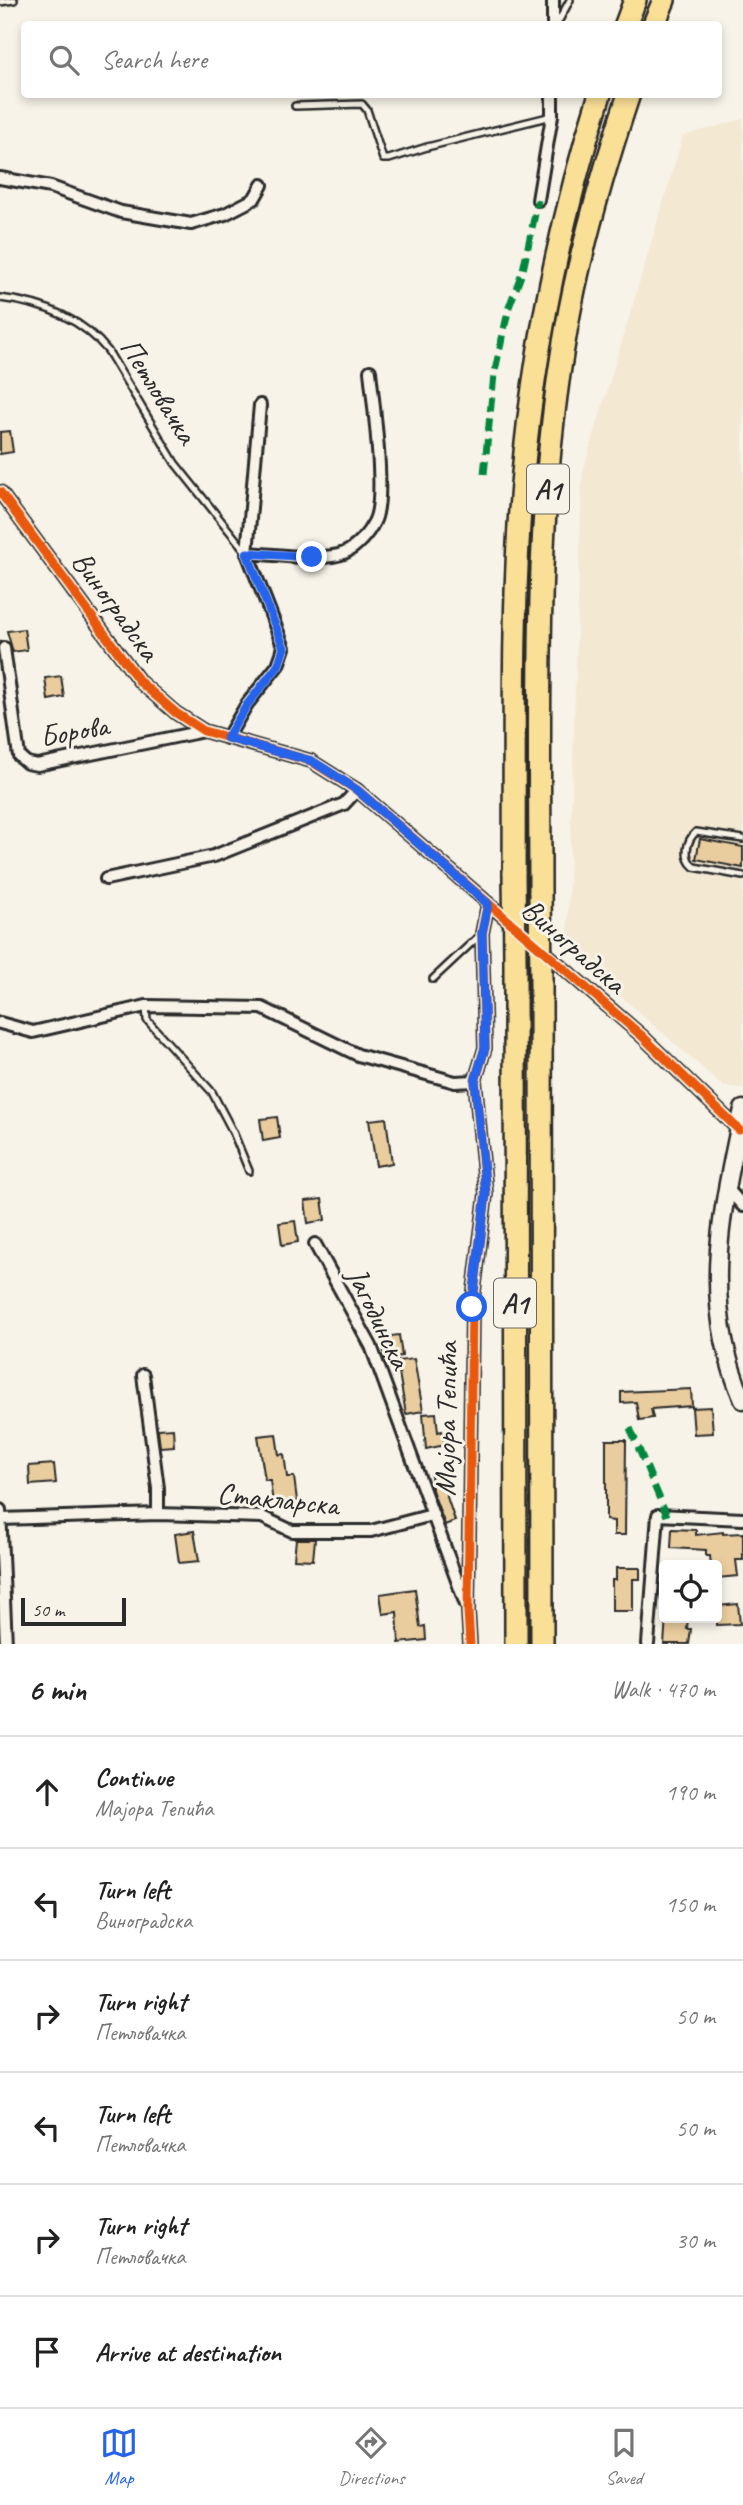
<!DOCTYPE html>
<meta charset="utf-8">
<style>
:root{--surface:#fff;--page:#f6f6f6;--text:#222;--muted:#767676;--line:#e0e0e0;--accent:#2563eb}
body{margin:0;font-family:Caveat,sans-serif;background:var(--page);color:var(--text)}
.controls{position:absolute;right:21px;bottom:21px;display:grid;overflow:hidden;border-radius:7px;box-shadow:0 4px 10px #0003}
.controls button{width:63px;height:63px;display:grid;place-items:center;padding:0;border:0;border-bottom:2px solid var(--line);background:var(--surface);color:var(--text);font:35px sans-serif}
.scale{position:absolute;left:21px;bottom:18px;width:105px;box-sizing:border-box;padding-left:7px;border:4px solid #2b2b2b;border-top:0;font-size:19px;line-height:24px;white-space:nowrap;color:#2b2b2b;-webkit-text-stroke:5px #f7f3e8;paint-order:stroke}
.stop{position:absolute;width:21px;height:21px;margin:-16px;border:5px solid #2563eb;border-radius:50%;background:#fff}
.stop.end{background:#2563eb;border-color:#fff;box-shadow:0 2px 7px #0008}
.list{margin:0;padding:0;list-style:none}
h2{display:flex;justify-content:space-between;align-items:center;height:91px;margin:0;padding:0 28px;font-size:30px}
h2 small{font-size:23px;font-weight:400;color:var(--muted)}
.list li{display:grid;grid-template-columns:46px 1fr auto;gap:21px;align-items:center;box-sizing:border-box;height:112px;padding:0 28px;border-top:2px solid var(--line)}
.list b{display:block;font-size:26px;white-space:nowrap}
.list p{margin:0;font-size:23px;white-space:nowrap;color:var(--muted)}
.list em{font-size:23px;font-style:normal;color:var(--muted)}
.icon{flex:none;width:38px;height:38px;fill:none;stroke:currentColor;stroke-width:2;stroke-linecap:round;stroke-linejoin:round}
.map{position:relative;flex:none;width:743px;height:1644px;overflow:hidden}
.search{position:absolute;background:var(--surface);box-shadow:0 4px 10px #0003;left:21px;right:21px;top:21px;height:77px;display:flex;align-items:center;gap:18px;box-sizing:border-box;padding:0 24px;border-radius:7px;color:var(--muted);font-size:26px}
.sheet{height:763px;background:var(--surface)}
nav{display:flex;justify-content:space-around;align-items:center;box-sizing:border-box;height:98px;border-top:2px solid var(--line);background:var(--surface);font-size:19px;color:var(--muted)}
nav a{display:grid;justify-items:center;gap:4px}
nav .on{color:var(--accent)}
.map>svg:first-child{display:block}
.built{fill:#f3e8d2}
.building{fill:#eacd9e;stroke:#2b2b2b;stroke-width:2}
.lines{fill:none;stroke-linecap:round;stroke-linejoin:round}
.lane-casing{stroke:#2b2b2b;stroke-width:10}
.street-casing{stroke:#2b2b2b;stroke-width:16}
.secondary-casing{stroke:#2b2b2b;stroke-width:21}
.highway-casing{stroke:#2b2b2b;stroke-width:26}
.lane{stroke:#f7f3e8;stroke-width:5}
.street{stroke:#f7f3e8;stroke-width:10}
.secondary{stroke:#f7f3e8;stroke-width:16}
.highway{stroke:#fadf96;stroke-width:21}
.highway-bridge-casing{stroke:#2b2b2b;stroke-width:26;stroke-linecap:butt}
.highway-bridge{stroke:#fadf96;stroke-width:21}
.quiet{stroke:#00873e;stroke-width:7;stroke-dasharray:14 7;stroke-linecap:butt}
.cycleway-casing{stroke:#f7f3e8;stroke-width:13}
.cycleway{stroke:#e8590c;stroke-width:9}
.route{stroke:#2563eb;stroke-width:9}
.labels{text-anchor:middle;stroke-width:6;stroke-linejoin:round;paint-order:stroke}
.shield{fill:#f7f3e8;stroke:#686764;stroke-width:2}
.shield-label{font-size:28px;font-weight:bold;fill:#2b2b2b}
.street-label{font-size:30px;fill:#2b2b2b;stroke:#f7f3e8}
</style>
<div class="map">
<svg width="743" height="1644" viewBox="0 0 743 1644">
<rect width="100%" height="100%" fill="#f7f3e8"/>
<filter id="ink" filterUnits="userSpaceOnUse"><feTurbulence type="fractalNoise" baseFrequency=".0143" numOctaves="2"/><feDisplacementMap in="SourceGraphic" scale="14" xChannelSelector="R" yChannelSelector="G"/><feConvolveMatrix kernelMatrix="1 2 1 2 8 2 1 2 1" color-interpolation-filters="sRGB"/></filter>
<g filter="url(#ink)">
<polygon class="built" points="743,119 743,1088 723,1086 567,949 582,475 683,136"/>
<g class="building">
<polygon points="10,431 13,452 0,454 0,432"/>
<polygon points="24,629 27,650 13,652 7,631"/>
<polygon points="61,676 64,697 48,700 45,678"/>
<polygon points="700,839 743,847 743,868 696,859"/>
<polygon points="277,1117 280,1138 263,1141 260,1119"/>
<polygon points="386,1118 392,1163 376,1166 369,1120"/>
<polygon points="322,1199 325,1220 308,1223 305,1201"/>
<polygon points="295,1221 298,1242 282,1245 279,1223"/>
<polygon points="399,1335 402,1356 385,1359 382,1337"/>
<polygon points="414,1359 423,1411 406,1414 397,1361"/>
<polygon points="691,1389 692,1406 651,1409 653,1418 639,1420 636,1402 621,1403 621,1392"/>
<polygon points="711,1407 713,1433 694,1434 692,1408"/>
<polygon points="436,1413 438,1432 442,1431 445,1445 426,1449 423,1414"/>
<polygon points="173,1428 174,1446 160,1447 158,1429"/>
<polygon points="276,1434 279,1455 284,1454 287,1477 294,1477 297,1501 273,1504 270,1480 265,1480 258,1436"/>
<polygon points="606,1440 626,1440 625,1535 614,1535 614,1521 606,1520"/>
<polygon points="54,1464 56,1483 30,1485 29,1466"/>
<polygon points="444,1474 446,1494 455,1521 445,1525 432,1490 431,1475"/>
<polygon points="672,1529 696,1530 696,1535 723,1532 723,1534 743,1533 743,1560 736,1560 738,1576 717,1578 717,1565 711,1565 710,1556 706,1556 706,1550 671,1548"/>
<polygon points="194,1531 199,1561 179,1563 175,1534"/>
<polygon points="296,1539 315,1539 313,1560 294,1559"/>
<polygon points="616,1568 640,1568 640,1579 633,1579 633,1611 612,1611 612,1580 616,1580"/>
<polygon points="415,1589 420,1627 425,1626 426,1640 399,1643 397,1612 383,1614 380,1594"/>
<polygon points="738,1604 740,1624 717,1625 717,1606"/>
<polygon points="666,1618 688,1618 687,1629 691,1629 689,1644 664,1644"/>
</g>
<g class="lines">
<defs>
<g id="lane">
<polyline points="0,2 14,0"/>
<polyline points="557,24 570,0"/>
<polyline points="295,106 362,104 367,110 383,159 389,159 427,147 552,116"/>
<path d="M0 298C42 303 81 317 108 351L175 463 247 553"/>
<path d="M743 839 696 832C686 841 683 858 694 867L743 876"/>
<polyline points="433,979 480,935"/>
<polyline points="146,1006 147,1020 212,1092 233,1132 249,1171"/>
</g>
<g id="street">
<polyline points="553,24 553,0"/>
<polyline points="0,178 51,187 121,212 191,224 225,214 254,199 262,185"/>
<polyline points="538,200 552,116 552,94"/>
<polyline points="0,492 140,682 176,713 204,731 311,761 357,790 642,1036 739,1130"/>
<path d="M247 553C270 554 325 562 344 553 356 548 368 534 374 522 387 499 373 402 370 371"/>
<polyline points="4,648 19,756 27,763 37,765 204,731"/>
<polyline points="227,738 247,704 278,665 284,648 247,553 260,405"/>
<polyline points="106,879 214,856 344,804 357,790"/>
<polyline points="0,1023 33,1032 146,1006 262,1008 358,1055 455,1082 475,1081"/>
<polyline points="727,1188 743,1206"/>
<polyline points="315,1244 371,1346 466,1605"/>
<polyline points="143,1375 158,1488 158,1514"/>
<polyline points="0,1510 6,1644"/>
<polyline points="1,1519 158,1514 262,1517 292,1531 371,1531 432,1515"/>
<polyline points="470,1644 468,1611 472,1307 486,1194 475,1081 485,1048 482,933 488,904"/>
<polyline points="648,1644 658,1515 743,1519"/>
</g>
<path id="secondary" d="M743 1109C722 1211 699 1300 743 1400"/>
<g id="highway">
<polyline points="626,24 635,0"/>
<polyline points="654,24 664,0"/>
<path d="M514 874C515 758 512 641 519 525 528 378 556 234 600 94"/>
<path d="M540 893C540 706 533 515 566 331 580 250 603 172 629 94"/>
<polyline points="515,961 516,1644"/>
<polyline points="541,980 542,1644"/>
</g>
</defs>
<use href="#lane" class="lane-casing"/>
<use href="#street" class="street-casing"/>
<use href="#secondary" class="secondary-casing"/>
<use href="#highway" class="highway-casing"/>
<use href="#lane" class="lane"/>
<use href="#street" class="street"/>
<use href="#secondary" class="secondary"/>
<use href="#highway" class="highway"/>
<defs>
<g id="highway-bridge">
<polyline points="514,874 515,961"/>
<polyline points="540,893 541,980"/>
</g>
</defs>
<use href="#highway-bridge" class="highway-bridge-casing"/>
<use href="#highway-bridge" class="highway-bridge"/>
<g class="quiet">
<polyline points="484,474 494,375 509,307 523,270 538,200"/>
<polyline points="630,1428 667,1516"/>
</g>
<defs>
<g id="cycleway">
<polyline points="0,492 140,682 176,713 204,731 311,761 357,790 642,1036 739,1130"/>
<polyline points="470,1644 468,1611 472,1307 486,1194 475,1081 485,1048 482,933 488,904"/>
</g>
</defs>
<use href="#cycleway" class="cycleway-casing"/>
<use href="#cycleway" class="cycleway"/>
</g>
</g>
<g class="lines" filter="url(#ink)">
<polyline class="route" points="312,557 247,553 284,648 278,666 247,705 227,738 312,761 328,771 357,790 488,904 482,933 485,1048 475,1081 486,1194 472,1307"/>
</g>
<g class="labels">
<g class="shield">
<rect x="527" y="464.5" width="42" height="49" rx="5"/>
<rect x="494" y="1278.5" width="42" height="49" rx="5"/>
</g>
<g class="shield-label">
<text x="548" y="499">A1</text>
<text x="515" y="1313">A1</text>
</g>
<g class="street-label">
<text transform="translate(159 391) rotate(58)" y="10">Петловачка</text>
<text transform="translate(116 606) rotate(54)" y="10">Виноградска</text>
<text transform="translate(74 731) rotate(-10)" y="10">Борова</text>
<text transform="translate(574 946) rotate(41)" y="10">Виноградска</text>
<text transform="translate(379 1318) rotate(64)" y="10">Јагодинска</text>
<text transform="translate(446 1419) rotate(-89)" y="10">Мајора Тепића</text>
<text transform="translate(278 1499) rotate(6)" y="10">Стакларска</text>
</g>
</g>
</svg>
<div class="controls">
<button><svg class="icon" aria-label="locate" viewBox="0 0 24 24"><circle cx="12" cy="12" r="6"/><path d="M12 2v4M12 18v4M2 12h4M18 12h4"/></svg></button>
</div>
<div class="scale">50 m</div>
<div class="stop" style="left:472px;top:1307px"></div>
<div class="stop end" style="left:312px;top:557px"></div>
<div class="search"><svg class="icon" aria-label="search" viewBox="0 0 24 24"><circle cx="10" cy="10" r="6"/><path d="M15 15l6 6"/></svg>Search here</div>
</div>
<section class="sheet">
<h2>6 min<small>Walk · 470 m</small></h2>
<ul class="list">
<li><svg class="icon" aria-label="ahead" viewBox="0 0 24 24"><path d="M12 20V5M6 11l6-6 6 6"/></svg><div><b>Continue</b><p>Мајора Тепића</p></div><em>190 m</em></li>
<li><svg class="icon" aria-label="left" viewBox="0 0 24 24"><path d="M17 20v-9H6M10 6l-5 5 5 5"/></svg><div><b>Turn left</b><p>Виноградска</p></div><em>150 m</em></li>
<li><svg class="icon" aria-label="right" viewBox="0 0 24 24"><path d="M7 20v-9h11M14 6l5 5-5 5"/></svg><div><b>Turn right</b><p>Петловачка</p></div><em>50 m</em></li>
<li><svg class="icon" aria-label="left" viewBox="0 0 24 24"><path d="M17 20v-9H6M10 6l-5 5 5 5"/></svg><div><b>Turn left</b><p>Петловачка</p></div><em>50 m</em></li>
<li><svg class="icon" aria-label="right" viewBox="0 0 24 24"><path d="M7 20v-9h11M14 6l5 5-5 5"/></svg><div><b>Turn right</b><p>Петловачка</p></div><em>30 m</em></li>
<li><svg class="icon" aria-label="arrive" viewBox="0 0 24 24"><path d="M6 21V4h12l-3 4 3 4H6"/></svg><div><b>Arrive at destination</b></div></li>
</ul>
</section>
<nav>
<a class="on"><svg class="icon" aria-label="map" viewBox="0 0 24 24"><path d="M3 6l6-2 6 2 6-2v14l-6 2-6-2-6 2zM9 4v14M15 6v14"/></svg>Map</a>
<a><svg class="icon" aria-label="directions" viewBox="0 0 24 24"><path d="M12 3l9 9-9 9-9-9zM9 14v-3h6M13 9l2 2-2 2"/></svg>Directions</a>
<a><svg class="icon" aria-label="saved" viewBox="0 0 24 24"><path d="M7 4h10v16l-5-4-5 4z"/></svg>Saved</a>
</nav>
